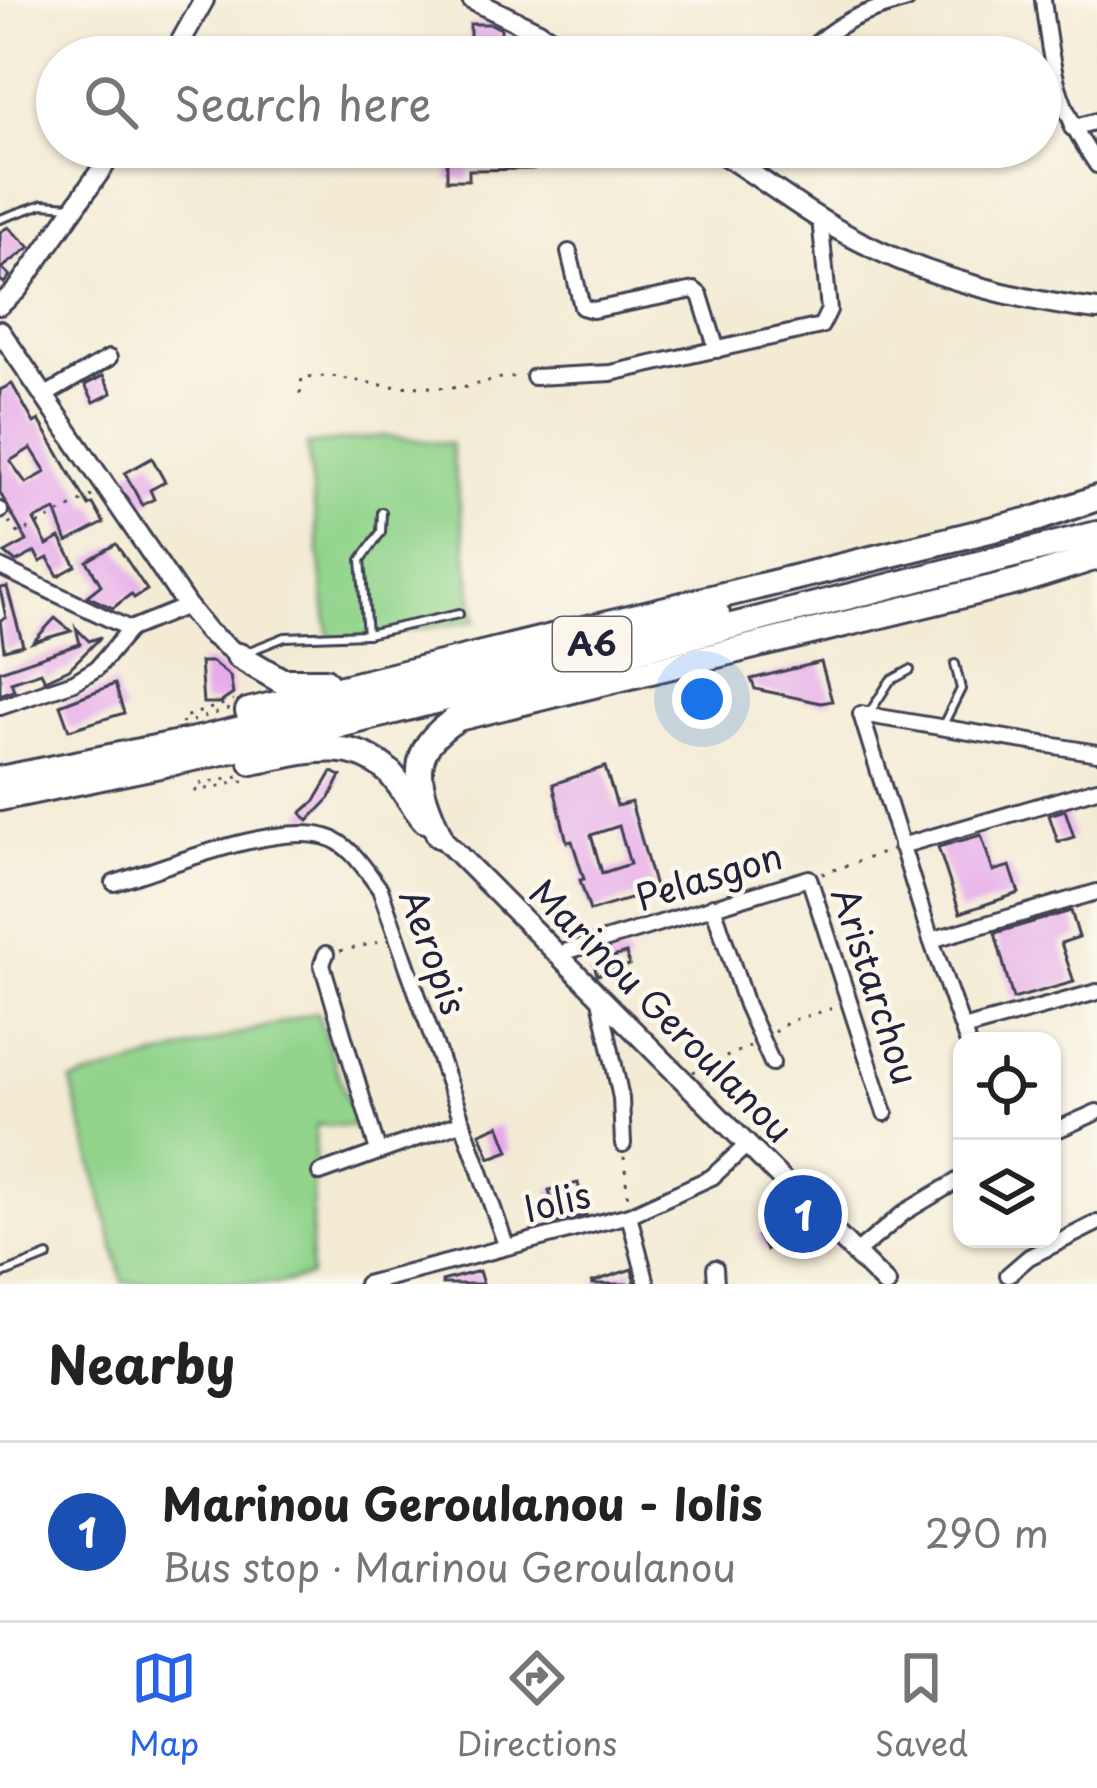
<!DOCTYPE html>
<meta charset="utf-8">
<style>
:root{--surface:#fff;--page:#f6f6f6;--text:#222;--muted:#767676;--line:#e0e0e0;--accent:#2563eb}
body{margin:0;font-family:"Playpen Sans",sans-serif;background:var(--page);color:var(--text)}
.controls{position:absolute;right:36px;bottom:36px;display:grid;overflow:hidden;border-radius:24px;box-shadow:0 3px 9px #0004}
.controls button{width:108px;height:108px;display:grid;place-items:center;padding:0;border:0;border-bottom:3px solid var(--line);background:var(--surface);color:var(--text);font:60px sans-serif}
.you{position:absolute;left:702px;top:699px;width:42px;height:42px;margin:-30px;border:9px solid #fff;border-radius:50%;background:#1a73e8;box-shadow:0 0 0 18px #1a73e833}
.badge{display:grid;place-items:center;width:78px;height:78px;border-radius:50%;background:var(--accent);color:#fff;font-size:39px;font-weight:700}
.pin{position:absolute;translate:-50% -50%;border:6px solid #fff;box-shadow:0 3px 12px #0006}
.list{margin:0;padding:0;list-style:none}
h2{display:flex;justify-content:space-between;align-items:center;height:156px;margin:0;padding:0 48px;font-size:51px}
h2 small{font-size:39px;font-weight:400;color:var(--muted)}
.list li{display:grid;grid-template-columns:78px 1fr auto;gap:36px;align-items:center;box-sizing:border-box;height:180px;padding:0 48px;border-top:3px solid var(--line)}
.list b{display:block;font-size:45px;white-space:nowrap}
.list p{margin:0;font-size:39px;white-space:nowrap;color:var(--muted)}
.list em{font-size:39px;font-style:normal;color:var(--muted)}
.icon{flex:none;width:66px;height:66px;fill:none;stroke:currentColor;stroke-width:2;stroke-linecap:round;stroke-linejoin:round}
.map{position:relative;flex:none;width:1097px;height:1284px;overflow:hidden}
.search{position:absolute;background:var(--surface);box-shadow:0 3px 9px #0004;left:36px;right:36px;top:36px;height:132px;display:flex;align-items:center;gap:30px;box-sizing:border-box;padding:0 42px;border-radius:66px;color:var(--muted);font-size:45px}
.sheet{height:336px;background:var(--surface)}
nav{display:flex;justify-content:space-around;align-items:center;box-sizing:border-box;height:168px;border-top:3px solid var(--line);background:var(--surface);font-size:33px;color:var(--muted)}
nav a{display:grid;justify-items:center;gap:6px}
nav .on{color:var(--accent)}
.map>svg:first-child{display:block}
.green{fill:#92d48c;stroke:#5a7b64;stroke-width:3}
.building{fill:#e6abea;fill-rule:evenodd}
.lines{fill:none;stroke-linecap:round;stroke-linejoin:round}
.lane-casing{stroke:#414052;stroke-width:12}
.street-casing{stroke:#414052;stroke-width:20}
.secondary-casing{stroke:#414052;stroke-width:24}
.highway-casing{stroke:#414052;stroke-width:30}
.path{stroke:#414052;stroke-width:3;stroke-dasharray:3 9;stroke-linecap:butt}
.lane{stroke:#fff;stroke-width:6}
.street{stroke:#fff;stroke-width:14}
.secondary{stroke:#fff;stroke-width:18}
.highway{stroke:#fff;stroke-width:24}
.labels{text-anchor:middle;stroke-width:9;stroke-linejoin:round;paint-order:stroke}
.shield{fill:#fbf7ec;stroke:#636270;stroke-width:3}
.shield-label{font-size:33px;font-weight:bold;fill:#22223b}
.street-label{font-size:36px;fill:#22223b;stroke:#fbf7ec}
</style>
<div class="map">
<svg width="1097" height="1284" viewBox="0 0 1097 1284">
<rect width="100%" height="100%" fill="#fbf7ec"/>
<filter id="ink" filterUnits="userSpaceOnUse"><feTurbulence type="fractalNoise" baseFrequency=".00833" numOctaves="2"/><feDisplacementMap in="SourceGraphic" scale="24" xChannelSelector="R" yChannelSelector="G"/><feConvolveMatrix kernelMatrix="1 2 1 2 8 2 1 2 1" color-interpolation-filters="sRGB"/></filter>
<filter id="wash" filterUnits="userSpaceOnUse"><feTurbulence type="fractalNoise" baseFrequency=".004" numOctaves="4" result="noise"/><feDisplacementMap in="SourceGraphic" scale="48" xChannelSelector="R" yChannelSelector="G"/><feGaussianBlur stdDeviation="2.7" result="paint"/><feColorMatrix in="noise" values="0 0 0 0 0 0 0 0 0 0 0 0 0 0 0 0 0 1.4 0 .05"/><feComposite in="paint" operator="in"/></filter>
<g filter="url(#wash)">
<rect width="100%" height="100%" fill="#f3ebd4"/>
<g class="green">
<polygon points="383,436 451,444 476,621 329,641 307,445"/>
<polygon points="317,1012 356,1126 316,1125 310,1276 278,1284 123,1282 71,1082"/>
</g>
<g id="blocks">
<g class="building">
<polygon points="470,24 491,24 501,29 501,36 515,35 530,43 530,57 470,57"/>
<polygon points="447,147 532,147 534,169 469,170 469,180 447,180"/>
<polygon points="8,227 30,247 2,268 10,276 4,283 0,280 0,232"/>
<polygon points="103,376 112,393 94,402 85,385"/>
<path d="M12 384 34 423 39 420 89 506 93 504 104 523 67 542 55 510 34 520 47 545 60 538 76 566 58 576 48 558 40 562 35 552 16 562 5 553 27 541 0 493V390ZM31 448 46 472 26 483 10 461Z"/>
<polygon points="152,458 165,482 150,490 154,499 142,505 125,473"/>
<polygon points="116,544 147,590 134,598 131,594 113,608 87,596 101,585 87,561"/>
<polygon points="7,587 23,645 4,650 0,620 6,618 0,588"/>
<polygon points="55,618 71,631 33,642"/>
<polygon points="76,628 89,641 101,637 69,669 45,680 41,672 11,682 14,690 0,695 0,671 80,644"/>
<polygon points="200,662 212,662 230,676 233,694 220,703 203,703"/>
<polygon points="821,662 832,701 821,703 755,689 751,679"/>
<polygon points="115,684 124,713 69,730 60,705"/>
<path d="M605 767 617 806 631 802 656 891 590 911 580 880 584 879 572 841 567 842 553 784ZM619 826 630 864 602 873 591 835Z"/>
<polygon points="332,772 341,776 330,798 308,821 301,813 315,801"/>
<polygon points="1065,810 1074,837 1058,842 1049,815"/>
<polygon points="981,835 993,871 1010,866 1019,893 960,913 938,847"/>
<polygon points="1071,911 1079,937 1061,943 1074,982 1013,999 995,933"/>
<polygon points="626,953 629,965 597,975 594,963"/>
<polygon points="499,1125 509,1151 490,1158 480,1133"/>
<polygon points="578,1183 586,1215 557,1222 549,1190"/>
<polygon points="796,1213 804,1227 766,1250 758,1236"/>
<polygon points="632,1269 635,1284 592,1284 592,1282"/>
<polygon points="479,1271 483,1284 442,1284 442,1281"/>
</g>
</g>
</g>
<g filter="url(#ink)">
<use href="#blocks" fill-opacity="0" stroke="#414052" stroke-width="3"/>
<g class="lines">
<defs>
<g id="lane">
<polyline points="537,35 538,57"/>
<polyline points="540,147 540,154"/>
<polyline points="0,219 43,204 71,206"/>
<polyline points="367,634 361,560 381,532 382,512"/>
<polyline points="247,652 285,637 367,634 459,614"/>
<polyline points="870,712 890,681 910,670"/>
<polyline points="942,727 961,689 955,664"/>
<polyline points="0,1275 48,1256"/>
</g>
<g id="street">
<path d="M1043 0C1052 70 1056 105 1097 165"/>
<path d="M802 57C836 22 860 13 907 0"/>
<polyline points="1072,128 1097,121"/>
<polyline points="745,167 755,147"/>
<polyline points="569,252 582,307 593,310 694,290 700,295 717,350"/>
<polyline points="534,377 611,373 821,326 829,310 820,218"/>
<polyline points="44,396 109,358"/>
<polyline points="0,510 0,511"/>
<polyline points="0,567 130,629 187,606"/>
<polyline points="0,707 74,682 97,668 130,629"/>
<polyline points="901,846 1097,789"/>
<path d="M114 883C167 867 275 822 326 837 350 843 366 871 380 889L506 1245"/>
<polyline points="713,906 746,1005 772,1063"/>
<polyline points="931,940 1097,892"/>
<polyline points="326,954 322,964 378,1151"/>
<polyline points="558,954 809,878 885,1113"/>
<polyline points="599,995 621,1098 623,1144"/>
<polyline points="963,1029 1097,992"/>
<polyline points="967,1041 931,940 861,714 1097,753"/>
<polyline points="1052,1132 1097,1112"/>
<polyline points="320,1173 463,1122"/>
<polyline points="629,1215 647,1284"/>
<polyline points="856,1253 905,1212 962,1178"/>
<polyline points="715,1268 716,1284"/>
<polyline points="1008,1275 1029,1257 1097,1223"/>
<polyline points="366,1284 629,1215 712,1177 747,1145"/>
</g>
<g id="secondary">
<polyline points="472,0 537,31 579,57"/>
<polyline points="172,57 204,0"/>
<path d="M711 147C761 177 807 215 859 241 930 278 1018 300 1097 310"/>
<polyline points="0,305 17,290 117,147"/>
<polyline points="0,331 187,606 208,632 239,656"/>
<polyline points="439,835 886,1284"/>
</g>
<g id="highway">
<polyline points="239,656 282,681 325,681"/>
<polyline points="248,711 1039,518 1097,498"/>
<path d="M252 762C300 753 351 734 390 773 403 787 412 805 425 820"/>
<polyline points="0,779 200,739 717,614"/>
<polyline points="0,798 276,741 1097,534"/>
<path d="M439 835C417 784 404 751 458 718L1017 582 1097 557"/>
</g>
</defs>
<use href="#lane" class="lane-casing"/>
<use href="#street" class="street-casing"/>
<use href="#secondary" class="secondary-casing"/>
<use href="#highway" class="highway-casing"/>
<g class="path">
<polyline points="300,394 302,377 331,376 387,386 462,388 505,377 520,377"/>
<polyline points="9,522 19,534 92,496"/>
<polyline points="192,721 229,709"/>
<polyline points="183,724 181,718 233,701"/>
<polyline points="238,776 195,785 196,791 249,780"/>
<polyline points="822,874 892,850"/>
<polyline points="340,951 384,941"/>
<polyline points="774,1032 790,1021 837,1007"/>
<polyline points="693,1072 750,1046"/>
<polyline points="624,1157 628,1202"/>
</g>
<use href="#lane" class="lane"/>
<use href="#street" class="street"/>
<use href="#secondary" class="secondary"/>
<use href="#highway" class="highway"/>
</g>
</g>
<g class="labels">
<rect class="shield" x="553" y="617" width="78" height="54" rx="9"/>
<g class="shield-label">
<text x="592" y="656">A6</text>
</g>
<g class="street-label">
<text transform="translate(709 877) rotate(-17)" y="13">Pelasgon</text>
<text transform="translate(433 952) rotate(70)" y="13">Aeropis</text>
<text transform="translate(875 986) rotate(72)" y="13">Aristarchou</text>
<text transform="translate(661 1011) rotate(45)" y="13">Marinou Geroulanou</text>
<text transform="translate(557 1202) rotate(-14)" y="13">Iolis</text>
</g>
</g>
</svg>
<div class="controls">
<button><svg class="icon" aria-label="locate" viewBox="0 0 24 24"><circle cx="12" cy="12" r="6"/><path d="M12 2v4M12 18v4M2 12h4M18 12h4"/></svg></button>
<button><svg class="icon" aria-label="layers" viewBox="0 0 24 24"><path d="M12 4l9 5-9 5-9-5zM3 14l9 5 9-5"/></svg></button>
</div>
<div class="you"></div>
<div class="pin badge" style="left:803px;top:1214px;background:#1a4fb4">1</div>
<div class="search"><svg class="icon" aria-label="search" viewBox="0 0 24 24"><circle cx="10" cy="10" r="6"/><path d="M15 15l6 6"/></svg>Search here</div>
</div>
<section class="sheet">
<h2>Nearby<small></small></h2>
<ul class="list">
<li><span class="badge" style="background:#1a4fb4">1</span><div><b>Marinou Geroulanou - Iolis</b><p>Bus stop · Marinou Geroulanou</p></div><em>290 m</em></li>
</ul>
</section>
<nav>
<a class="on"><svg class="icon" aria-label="map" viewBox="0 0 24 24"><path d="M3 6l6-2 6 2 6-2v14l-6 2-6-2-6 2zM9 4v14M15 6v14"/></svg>Map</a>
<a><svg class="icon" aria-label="directions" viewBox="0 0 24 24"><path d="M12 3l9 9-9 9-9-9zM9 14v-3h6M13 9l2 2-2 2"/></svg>Directions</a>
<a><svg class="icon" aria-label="saved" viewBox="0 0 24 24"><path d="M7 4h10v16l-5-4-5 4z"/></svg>Saved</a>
</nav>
